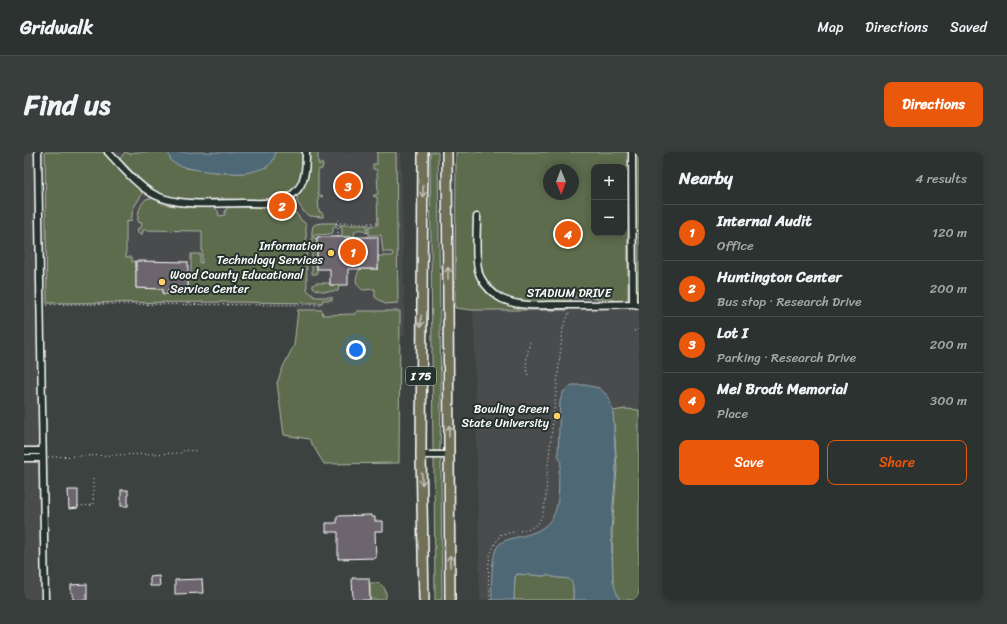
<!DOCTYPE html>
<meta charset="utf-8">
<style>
:root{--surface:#2c3230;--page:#383e3c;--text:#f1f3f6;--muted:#a6aaab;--line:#484d4c;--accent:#ea580c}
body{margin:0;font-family:Sriracha,sans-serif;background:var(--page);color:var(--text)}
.controls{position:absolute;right:12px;top:12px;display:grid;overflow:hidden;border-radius:8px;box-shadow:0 2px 10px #0003}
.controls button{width:36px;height:36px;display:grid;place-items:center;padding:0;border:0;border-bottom:1px solid var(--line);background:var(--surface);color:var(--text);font:20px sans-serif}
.compass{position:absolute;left:519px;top:12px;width:36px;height:36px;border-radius:50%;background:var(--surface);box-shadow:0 2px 10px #0003;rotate:179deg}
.you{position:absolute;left:332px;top:198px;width:14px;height:14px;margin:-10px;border:3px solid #fff;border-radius:50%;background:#1a73e8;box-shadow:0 0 0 6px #1a73e833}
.badge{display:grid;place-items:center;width:26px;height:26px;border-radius:50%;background:var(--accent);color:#fff;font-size:13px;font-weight:700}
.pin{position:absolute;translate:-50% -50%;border:2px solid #fff;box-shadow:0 1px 4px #0006}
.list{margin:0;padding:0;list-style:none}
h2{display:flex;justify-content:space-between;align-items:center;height:52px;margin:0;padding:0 16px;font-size:17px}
h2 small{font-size:13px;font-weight:400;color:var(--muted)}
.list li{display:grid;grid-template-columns:26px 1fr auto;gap:12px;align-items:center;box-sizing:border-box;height:56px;padding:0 16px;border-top:1px solid var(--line)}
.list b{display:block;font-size:15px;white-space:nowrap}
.list p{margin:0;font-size:13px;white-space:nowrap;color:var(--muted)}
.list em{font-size:13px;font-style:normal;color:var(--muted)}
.actions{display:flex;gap:8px;padding:12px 16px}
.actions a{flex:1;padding:9px 0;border:1px solid var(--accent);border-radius:8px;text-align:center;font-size:14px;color:var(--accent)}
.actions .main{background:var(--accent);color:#fff}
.map{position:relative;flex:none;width:615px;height:448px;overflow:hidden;border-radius:8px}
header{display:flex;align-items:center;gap:24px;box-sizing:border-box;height:56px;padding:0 20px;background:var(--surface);border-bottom:1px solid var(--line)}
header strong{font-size:19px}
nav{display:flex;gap:22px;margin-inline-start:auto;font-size:14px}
.intro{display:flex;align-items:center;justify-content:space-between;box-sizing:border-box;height:96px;padding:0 24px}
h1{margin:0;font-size:28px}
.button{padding:10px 18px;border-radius:8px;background:var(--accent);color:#fff;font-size:14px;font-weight:700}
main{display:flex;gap:24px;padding:0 24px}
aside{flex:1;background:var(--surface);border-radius:8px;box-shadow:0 2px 10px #0003}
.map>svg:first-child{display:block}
.built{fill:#4a4c4e;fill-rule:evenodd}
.green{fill:#5c6c4e;stroke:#aeb6a6;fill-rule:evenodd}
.water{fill:#506874;stroke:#96a4ac}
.building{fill:#6d656e;stroke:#fff}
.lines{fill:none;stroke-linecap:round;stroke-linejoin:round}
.minor-casing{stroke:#fff;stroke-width:9}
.highway-casing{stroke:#fff;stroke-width:12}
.path{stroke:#fff;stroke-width:1;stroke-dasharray:1 3;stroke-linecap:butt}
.minor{stroke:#26332d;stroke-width:6}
.highway{stroke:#706f59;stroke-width:9}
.oneway{stroke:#bfbeb4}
.poi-dot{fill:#ffd166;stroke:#26332d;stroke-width:1.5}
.labels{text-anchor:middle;stroke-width:4;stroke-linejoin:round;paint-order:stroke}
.shield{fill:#26332d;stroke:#bec2c0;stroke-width:1}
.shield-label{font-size:11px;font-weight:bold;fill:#fff}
.poi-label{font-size:12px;fill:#fff;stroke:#26332d;text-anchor:end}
.street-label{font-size:12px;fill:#fff;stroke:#26332d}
</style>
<header>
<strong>Gridwalk</strong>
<nav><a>Map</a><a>Directions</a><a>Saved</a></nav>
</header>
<div class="intro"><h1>Find us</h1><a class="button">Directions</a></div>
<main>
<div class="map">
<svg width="615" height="448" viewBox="0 0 615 448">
<rect width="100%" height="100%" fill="#3b4240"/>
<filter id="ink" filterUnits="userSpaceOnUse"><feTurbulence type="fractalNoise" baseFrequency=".025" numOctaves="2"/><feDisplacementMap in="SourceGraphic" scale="8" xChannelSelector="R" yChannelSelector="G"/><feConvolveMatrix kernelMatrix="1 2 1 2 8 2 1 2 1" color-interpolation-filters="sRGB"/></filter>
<g filter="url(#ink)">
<g class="built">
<polygon points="0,0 377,0 381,184 274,182 272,154 17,153 21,448 0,448"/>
<path d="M448 0H615V448H456L447 56ZM570 15H600V81H570ZM525 18H549V42H525Z"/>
</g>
<g class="green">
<path d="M21 0H78L117 38 118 42 109 57 107 69 102 70V105H108V110L112 109V136L139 137V142L144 137H164V124L167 123V102H176V111H178V79L119 78 118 83H116L113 80 114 76H117L118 71 114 70C113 63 116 52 122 47 128 44 135 50 140 52 156 56 174 55 190 55L194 59 195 64 201 63V60L203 56 207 55H249L262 52 266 53 277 68 281 71 282 75 283 138 291 145H308V148H299L298 151 206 150 23 151Z"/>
<path d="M101 0 107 2 109 0H144L145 2 162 16 201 21H221L243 15 249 7 252 0H278C278 7 280 15 278 22 275 33 267 43 256 46 242 50 215 47 199 47L198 45 197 47C182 47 167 48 153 47 130 45 112 22 96 7Z"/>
<polygon points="285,0 294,0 294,12 299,12 298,17 294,18 294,42 299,44 298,45 294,45 295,60 297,60 299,62 299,65 298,65 285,64 280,60 273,50 273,47 274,43 278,38 284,27 285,17"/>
<path d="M353 0H372L374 151 361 152 351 145V137L339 138C330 132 331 126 336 117H354V104H368L369 102 368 100H359L357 83H345V74L354 73 353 45 349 44 350 43 354 42 353 18 349 17V12H353Z"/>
<polygon points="406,0 414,0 417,250 416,299 409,299"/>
<path d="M432 0H606L604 27V149L592 150 589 147 546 145 548 153 544 158H447L431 156ZM570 15H600V81H570ZM525 18H549V42H525Z"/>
<polygon points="608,0 615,0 615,148 612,146"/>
<polygon points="299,71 312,71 312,75 309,75 309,80 307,82 290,83 290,86 293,87 293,122 288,122 288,79 289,74 292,72"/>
<path d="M316 73H343V80L342 81C339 77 335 77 331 79L330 85H318V75H316Z"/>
<path d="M292 131H306V133H315L314 139C306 139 295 141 289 135V133Z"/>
<polygon points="274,158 298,158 299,163 331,162 333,159 376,159 375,311 300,312 285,287 260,283 253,231 259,215 270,193"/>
<polygon points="601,257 615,258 615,448 596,448 592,443 589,431 588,379 593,317 589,259"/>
<polygon points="414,306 417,307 418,448 411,448 410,307"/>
<path d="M493 422 520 424 523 423C542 431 551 417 549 448H490L491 425Z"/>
<path d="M346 431C348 431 350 431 353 431 361 433 364 441 361 448H346Z"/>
</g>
<g class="water">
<path d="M144 0H252C250 6 248 13 242 15 236 18 227 20 221 21 207 22 157 19 147 9 146 7 145 3 144 0Z"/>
<path d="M548 233H561L575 236 584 244 589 259 592 315 587 378 589 429 593 442 596 448H549C551 417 542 431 523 423L520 424 493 422 491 425 490 448H468C467 437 467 402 474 394 478 388 487 387 493 385 499 384 506 382 511 380 538 368 534 343 535 319 538 314 537 308 534 303L536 249 539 240Z"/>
</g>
<g class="building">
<polygon points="293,85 354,85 354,117 324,117 324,133 306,133 306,117 293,117"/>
<polygon points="112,109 164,110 164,137 144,137 144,142 139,142 139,137 112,136"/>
<polygon points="44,338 54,338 54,356 45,357"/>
<rect x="97" y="338" width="7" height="16"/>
<polygon points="347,363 347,365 351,365 351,369 359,369 359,379 351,379 352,406 314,407 314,380 302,380 302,371 313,371 313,364"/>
<polygon points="135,424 136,434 126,434 126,425"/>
<polygon points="328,426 345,426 346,448 329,448"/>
<polygon points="178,427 179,441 151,442 151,428"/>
<polygon points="63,432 63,448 49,448 49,441 47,441 47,433"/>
</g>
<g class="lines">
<defs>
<g id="minor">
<path d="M14 0C17 149 18 299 21 448"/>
<path d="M84 0C98 15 113 34 131 43 155 55 193 51 219 51 230 51 242 52 253 50 259 49 264 46 269 42 282 32 282 15 282 0"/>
<polyline points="608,0 609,152 615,153"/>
<path d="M453 65C453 80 450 114 457 126 461 134 470 143 478 147 496 155 517 153 535 153 560 153 584 153 609 152"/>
<polyline points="0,299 18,299"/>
<polyline points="397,303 425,303"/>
<polyline points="0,306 18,306"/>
</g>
<g id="highway">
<polyline points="399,0 397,303 400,448"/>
<polyline points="423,0 426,448"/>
</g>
</defs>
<use href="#minor" class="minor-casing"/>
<use href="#highway" class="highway-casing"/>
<g class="path">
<polyline points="314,68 314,85"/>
<polyline points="312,71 354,71"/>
<polyline points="344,72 344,85"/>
<polyline points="23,153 49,152 298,153"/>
<polyline points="610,179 615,177"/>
<path d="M504 223C500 215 504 199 506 190"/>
<polyline points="24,305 158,301 160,298 173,299"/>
<polyline points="54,354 69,353 69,326"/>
<polyline points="48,443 48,448"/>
<path d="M466 448C465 434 463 418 466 404 468 396 473 389 477 382 485 381 505 378 511 374 523 365 522 337 523 323L539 176 546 159"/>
</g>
<use href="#minor" class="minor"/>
<use href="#highway" class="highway"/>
</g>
<defs><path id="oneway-shaft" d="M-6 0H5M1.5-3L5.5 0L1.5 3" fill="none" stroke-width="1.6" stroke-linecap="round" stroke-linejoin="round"/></defs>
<g class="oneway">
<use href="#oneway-shaft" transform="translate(399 39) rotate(91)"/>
<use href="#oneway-shaft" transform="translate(424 121) rotate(-90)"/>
<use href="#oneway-shaft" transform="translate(397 169) rotate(91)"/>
<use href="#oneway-shaft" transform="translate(425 279) rotate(-90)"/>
<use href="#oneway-shaft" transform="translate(398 327) rotate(89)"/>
<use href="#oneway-shaft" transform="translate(426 409) rotate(-90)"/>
</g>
</g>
<g class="poi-dot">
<circle cx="307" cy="101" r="4"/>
<circle cx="138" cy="130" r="4"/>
<circle cx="533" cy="264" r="4"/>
</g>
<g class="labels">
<rect class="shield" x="382" y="215" width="30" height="18" rx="3"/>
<g class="shield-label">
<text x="397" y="228">I 75</text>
</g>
<g class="poi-label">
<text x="299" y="98">Information<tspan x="299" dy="14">Technology Services</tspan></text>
<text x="146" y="127" text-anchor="start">Wood County Educational<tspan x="146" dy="14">Service Center</tspan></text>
<text x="525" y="261">Bowling Green<tspan x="525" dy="14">State University</tspan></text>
</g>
<g class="street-label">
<text x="545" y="145">STADIUM DRIVE</text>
</g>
</g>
</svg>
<div class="controls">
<button>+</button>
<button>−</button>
</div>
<svg class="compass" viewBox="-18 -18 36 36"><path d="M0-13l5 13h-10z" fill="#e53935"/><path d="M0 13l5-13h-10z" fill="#a6aaab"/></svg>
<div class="you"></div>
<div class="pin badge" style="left:329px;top:100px">1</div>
<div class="pin badge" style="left:258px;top:54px">2</div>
<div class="pin badge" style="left:324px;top:34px">3</div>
<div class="pin badge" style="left:544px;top:82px">4</div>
</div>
<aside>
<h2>Nearby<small>4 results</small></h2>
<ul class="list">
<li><span class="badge">1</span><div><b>Internal Audit</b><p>Office</p></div><em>120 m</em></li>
<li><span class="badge">2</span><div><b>Huntington Center</b><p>Bus stop · Research Drive</p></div><em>200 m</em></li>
<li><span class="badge">3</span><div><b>Lot I</b><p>Parking · Research Drive</p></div><em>200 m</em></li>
<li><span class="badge">4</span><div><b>Mel Brodt Memorial</b><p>Place</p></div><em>300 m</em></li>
</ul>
<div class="actions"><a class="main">Save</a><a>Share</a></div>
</aside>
</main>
